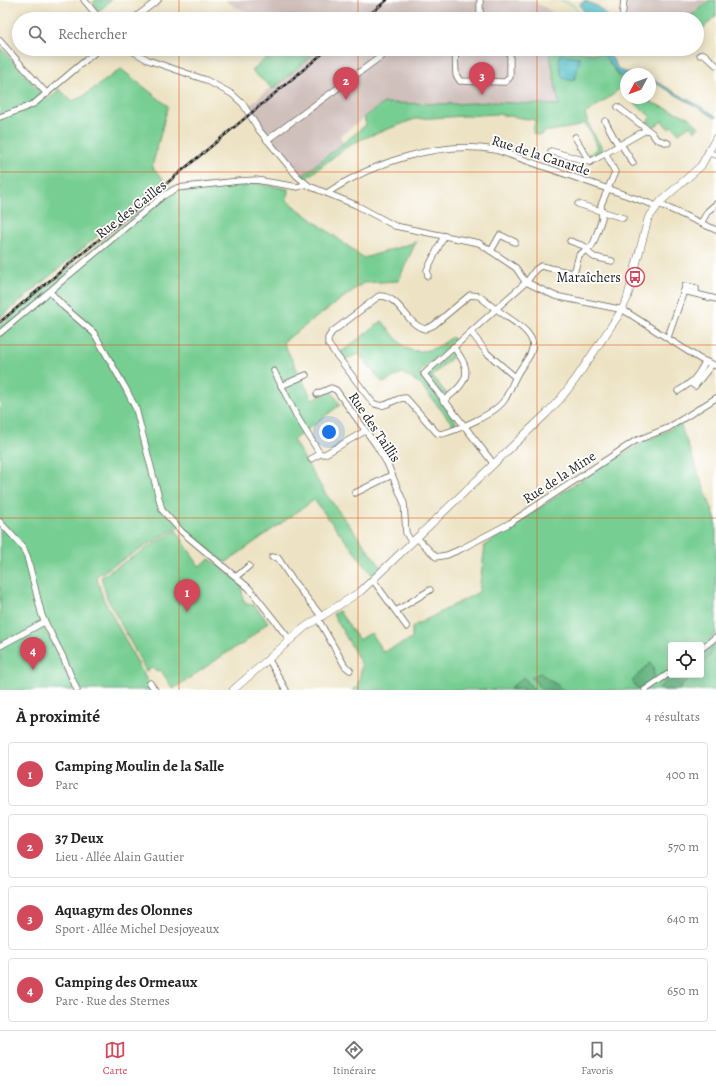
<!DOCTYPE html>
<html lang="fr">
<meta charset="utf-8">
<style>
:root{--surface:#fff;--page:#f2f2f2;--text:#222;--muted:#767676;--line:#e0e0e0;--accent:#d1495b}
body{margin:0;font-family:Alegreya,serif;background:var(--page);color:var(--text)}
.controls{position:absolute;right:12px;bottom:12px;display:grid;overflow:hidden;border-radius:4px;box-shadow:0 2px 10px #0003}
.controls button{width:36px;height:36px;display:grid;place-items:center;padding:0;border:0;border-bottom:1px solid var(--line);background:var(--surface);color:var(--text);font:20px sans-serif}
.compass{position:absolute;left:620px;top:68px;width:36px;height:36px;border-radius:50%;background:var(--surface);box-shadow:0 2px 10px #0003;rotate:229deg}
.you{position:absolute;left:329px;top:432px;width:14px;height:14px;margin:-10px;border:3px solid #fff;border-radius:50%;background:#1a73e8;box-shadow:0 0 0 6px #1a73e833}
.badge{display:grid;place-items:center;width:26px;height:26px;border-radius:50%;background:var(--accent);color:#fff;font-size:13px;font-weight:700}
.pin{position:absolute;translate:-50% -33px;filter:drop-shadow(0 1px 2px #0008)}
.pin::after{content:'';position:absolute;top:21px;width:14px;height:12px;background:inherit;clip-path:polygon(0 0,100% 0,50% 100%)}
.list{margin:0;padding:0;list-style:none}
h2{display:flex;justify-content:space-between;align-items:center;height:52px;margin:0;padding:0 16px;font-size:17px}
h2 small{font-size:13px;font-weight:400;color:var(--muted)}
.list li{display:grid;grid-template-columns:26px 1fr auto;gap:12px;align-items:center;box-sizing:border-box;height:64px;margin:0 8px 8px;padding:0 8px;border:1px solid var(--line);border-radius:4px}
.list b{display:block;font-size:15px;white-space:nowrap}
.list p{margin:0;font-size:13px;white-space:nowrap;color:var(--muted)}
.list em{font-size:13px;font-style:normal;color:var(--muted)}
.icon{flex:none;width:22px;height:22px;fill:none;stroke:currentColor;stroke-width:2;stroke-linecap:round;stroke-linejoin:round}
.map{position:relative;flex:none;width:716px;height:690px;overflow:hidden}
.search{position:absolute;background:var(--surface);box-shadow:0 2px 10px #0003;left:12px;right:12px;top:12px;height:44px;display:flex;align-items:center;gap:10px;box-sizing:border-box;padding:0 14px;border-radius:22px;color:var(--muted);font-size:15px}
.sheet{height:340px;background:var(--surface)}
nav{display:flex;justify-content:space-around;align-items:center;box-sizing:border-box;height:56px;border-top:1px solid var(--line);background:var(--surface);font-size:11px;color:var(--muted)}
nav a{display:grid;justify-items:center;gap:2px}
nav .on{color:var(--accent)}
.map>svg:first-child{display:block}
.industrial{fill:#d0c0bc}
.green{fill:#77ce93;stroke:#4a7558;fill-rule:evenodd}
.forest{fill:#61b17d;stroke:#3e664c}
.water{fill:#4fbdc6;stroke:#366c71}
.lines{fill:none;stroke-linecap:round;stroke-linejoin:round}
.stream{stroke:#4fbdc6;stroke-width:1}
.minor-casing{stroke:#656257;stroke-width:7}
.major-casing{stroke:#656257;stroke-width:8}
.minor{stroke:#fff;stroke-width:5.5}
.major{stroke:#fff;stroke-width:7}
.rail-casing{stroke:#1c1c1c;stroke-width:2.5}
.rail{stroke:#fff;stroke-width:1;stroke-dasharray:3;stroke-linecap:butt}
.grid{fill:none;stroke:#de560d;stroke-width:1;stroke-opacity:0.55}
.labels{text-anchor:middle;stroke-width:3.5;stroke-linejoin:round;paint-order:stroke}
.street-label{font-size:14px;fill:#1c1c1c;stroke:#fff}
.poi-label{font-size:14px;fill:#1c1c1c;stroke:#fff;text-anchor:end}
</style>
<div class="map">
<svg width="716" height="690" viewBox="0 0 716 690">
<rect width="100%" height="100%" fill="#fff"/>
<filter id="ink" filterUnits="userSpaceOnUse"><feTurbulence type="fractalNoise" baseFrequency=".025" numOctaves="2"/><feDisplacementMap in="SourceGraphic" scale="8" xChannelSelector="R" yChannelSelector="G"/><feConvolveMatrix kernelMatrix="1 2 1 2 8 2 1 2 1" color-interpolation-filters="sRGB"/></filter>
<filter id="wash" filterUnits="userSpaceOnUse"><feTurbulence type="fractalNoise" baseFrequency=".012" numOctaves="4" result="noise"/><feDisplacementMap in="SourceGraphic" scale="16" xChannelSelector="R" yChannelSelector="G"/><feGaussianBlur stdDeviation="0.9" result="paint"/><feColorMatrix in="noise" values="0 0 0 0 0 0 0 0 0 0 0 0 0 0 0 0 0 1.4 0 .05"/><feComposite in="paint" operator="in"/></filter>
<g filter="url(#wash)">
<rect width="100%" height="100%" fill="#ede3c4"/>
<g class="industrial">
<polygon points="225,0 532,0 564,19 266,19 235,7"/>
<polygon points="607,0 710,0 686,19 625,19 627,3"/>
<polygon points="312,49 549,49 559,105 490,102 454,104 384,103 340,136 343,143 302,176 262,129 248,107 271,87 273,89 316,52"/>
</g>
<g class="green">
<polygon points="95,0 111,0 99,11 93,3"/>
<polygon points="710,0 716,0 716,16 697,34 697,19 687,19"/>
<polygon points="0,47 48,100 59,89 72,101 82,97 121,69 168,106 152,167 164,180 0,318"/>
<polygon points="279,49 312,49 316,52 273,89 252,71 267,57 269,60"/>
<path d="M549 49 601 54C612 62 615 76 626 83V95L619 89 614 94 585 114 591 130 604 151 601 153 599 152 589 158 588 155 598 148 585 123 574 127 543 132V134L537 135 533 133 535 120 497 114 415 119 364 138 345 148 305 179 302 176 366 125 364 117 384 103 454 104 490 102 559 105Z"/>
<polygon points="629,98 646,98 653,103 688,117 699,127 695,131 690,125 679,133 672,126 669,129 662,121 654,127 651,123 645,123 651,117"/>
<polygon points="255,183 288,189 287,201 364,258 416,242 398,281 363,283 283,342 312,399 332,392 340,405 293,440 325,493 381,567 373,576 314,500 225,563 179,526 96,576 103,598 152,690 80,690 47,624 43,627 59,654 74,690 0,690 0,325 170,186"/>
<path d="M382 321C388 328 401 346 408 349 424 355 440 347 452 337L455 341 419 373 456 421 455 427 419 383 402 373 383 383 359 354 345 359 340 353Z"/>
<polygon points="454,351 457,353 432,376 447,394 442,395 427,374 451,352"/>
<path d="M680 424 716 520V634L709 639 716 644V690H352L358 686 362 665 333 614 339 611 359 640 371 633 383 652 412 639V627L479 592 485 545 607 462ZM671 645H701V675H671Z"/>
<polygon points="176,530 199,566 210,559 241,583 243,599 246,604 254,605 268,622 243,644 237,646 173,689 160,669 157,671 151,668 146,671 107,598 101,577"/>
</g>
<g class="forest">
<polygon points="710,646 713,646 710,656 701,665 701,652"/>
<polygon points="650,663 653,667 654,676 650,683 638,689 632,681"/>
<polygon points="540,673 560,687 563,690 542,690 531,677"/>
<polygon points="672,675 692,675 678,690 660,690 659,688"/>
<polygon points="524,677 534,690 511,690 510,688"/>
</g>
<g class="water">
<polygon points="585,1 599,7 609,19 587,19 580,4"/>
<polygon points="609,53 619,70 632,74 626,74 626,81 617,73 604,54"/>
<polygon points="560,54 580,57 576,76 573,81 562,78 559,60"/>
<polygon points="650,78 708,111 716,116 716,118 654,82"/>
</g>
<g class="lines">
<g class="stream">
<polyline points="561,0 574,6 581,19"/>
<polyline points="578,67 582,67 586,56 609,60"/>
</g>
</g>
</g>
<g filter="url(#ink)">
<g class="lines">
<defs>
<g id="minor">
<polyline points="84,0 100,19"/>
<polyline points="480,0 480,19"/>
<polyline points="133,19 158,0"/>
<polyline points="622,19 624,0"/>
<polyline points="0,41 47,94"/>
<polyline points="129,49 148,60 206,80 232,94 243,104 259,130 297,176 309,186 356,205 395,226 479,243 516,268 524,280"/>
<polyline points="455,49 456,75 460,81 505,82 510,77 510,49"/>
<polyline points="588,49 599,50 609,49"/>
<polyline points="700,55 704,54 716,65"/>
<polyline points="618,107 652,133 656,139 668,143"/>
<polyline points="0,117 22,109 35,103 99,49"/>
<polyline points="605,121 617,143 622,146 633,163"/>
<polyline points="575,137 590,162"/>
<polyline points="267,140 391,49"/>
<polyline points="551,151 590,162"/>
<polyline points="709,153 716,155"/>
<polyline points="590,162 646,130"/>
<path d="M327 193C374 162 440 140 496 150L657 206"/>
<polyline points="578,204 623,218"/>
<polyline points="659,204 716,230"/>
<polyline points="701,223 708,211 716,204"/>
<polyline points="570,241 584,246 590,254 594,257 612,261"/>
<polyline points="491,251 500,235 515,242"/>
<polyline points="428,276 427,270 444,236"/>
<polyline points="528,280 536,269 541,266 572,273 575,270 579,255 591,247 594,242 602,218 601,205 615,172 606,154"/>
<polyline points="528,283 555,296 619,309"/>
<polyline points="684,291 685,286 696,288 696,293"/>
<polyline points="50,292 64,307 94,333 126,389 136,409 162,510 182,532 249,588 290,640"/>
<polyline points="498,307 524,284"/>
<path d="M494 308 479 296 470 295 434 325 425 329C406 325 400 295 379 296L332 332 328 338V344L373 403C386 411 393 397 406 398L437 433 442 434C459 429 496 414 505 399 511 389 514 378 521 368 526 361 535 351 532 341 528 328 508 319 498 310"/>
<polyline points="625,311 700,359 716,366"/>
<polyline points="471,332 487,353 515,377"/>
<polyline points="0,333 163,196 177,188 239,181 256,180 298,187 306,184"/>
<polyline points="668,337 684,291 716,299"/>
<polyline points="274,371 296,415 320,454"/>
<polyline points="691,383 695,386 712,364"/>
<polyline points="281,386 306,375"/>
<path d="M678 391C692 383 698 376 705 362"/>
<polyline points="317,394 331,388 336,390 376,445 387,463 404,503 406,533 412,543"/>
<path d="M443 401C467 383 475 372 453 347"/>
<polyline points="311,459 320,454 325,454 365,431"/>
<polyline points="493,463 424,374 494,311"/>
<polyline points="355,493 392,475"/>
<polyline points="0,522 22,546 27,556 42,616 63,657 77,690"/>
<polyline points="417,538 436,557 447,555 461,549 510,523 635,441 668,428 716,398"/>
<polyline points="272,557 278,558 293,581 322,617"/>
<polyline points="237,576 249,566"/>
<polyline points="373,580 407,627"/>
<polyline points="396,611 430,590"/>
<polyline points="318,619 345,666 350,670"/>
<polyline points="0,646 44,622"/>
<polyline points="701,649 716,637"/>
<polyline points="269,660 286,690"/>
<polyline points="150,683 155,690"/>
<polyline points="645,690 671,672"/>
</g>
<g id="major">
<polyline points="623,307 627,299 648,219 661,201 701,166 716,138"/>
<polyline points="233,690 305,627 361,591 547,413 561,398 575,380 620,313"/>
</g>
</defs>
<use href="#minor" class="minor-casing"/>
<use href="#major" class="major-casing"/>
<use href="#minor" class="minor"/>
<use href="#major" class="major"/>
<defs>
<g id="rail">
<polyline points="364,19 387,0"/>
<polyline points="0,322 328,49"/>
</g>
</defs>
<use href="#rail" class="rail-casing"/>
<use href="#rail" class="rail"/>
</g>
</g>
<path class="grid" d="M179 0V19M358 0V19M537 0V19M179 49V690M358 49V690M537 49V690M0 172H716M0 345H716M0 518H716"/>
<defs>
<symbol id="bus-ring" viewBox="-11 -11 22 22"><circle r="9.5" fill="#fff" stroke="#d1495b" stroke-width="1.5"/><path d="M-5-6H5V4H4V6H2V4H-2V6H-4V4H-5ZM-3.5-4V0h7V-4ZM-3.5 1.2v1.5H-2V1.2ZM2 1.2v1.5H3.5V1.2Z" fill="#d1495b"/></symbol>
</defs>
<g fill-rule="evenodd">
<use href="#bus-ring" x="624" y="266" width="22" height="22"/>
</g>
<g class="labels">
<g class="street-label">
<text transform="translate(541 155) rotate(18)" y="5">Rue de la Canarde</text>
<text transform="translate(131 209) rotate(-38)" y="5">Rue des Cailles</text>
<text transform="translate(375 427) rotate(56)" y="5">Rue des Taillis</text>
<text transform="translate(559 477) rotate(-33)" y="5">Rue de la Mine</text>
</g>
<g class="poi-label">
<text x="621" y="282">Maraîchers</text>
</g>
</g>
</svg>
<div class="controls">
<button><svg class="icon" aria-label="locate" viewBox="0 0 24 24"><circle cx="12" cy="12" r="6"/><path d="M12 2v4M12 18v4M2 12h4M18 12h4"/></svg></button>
</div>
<svg class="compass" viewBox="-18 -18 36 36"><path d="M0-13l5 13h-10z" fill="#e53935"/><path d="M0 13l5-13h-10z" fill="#767676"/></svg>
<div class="you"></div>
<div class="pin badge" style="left:187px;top:612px">1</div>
<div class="pin badge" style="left:346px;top:100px">2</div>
<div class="pin badge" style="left:482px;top:95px">3</div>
<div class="pin badge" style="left:33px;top:670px">4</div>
<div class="search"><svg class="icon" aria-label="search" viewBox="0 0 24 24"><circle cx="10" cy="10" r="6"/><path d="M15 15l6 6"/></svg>Rechercher</div>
</div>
<section class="sheet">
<h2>À proximité<small>4 résultats</small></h2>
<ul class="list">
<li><span class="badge">1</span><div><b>Camping Moulin de la Salle</b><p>Parc</p></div><em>400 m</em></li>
<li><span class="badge">2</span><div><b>37 Deux</b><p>Lieu · Allée Alain Gautier</p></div><em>570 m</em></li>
<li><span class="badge">3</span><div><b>Aquagym des Olonnes</b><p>Sport · Allée Michel Desjoyeaux</p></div><em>640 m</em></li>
<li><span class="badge">4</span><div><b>Camping des Ormeaux</b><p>Parc · Rue des Sternes</p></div><em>650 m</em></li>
</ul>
</section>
<nav>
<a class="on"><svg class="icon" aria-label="map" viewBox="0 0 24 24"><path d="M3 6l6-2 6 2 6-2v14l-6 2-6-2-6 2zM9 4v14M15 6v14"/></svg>Carte</a>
<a><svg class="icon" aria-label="directions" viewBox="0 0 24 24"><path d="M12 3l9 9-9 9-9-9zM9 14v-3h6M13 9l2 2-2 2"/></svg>Itinéraire</a>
<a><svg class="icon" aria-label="saved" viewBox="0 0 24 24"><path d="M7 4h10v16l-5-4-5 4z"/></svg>Favoris</a>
</nav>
